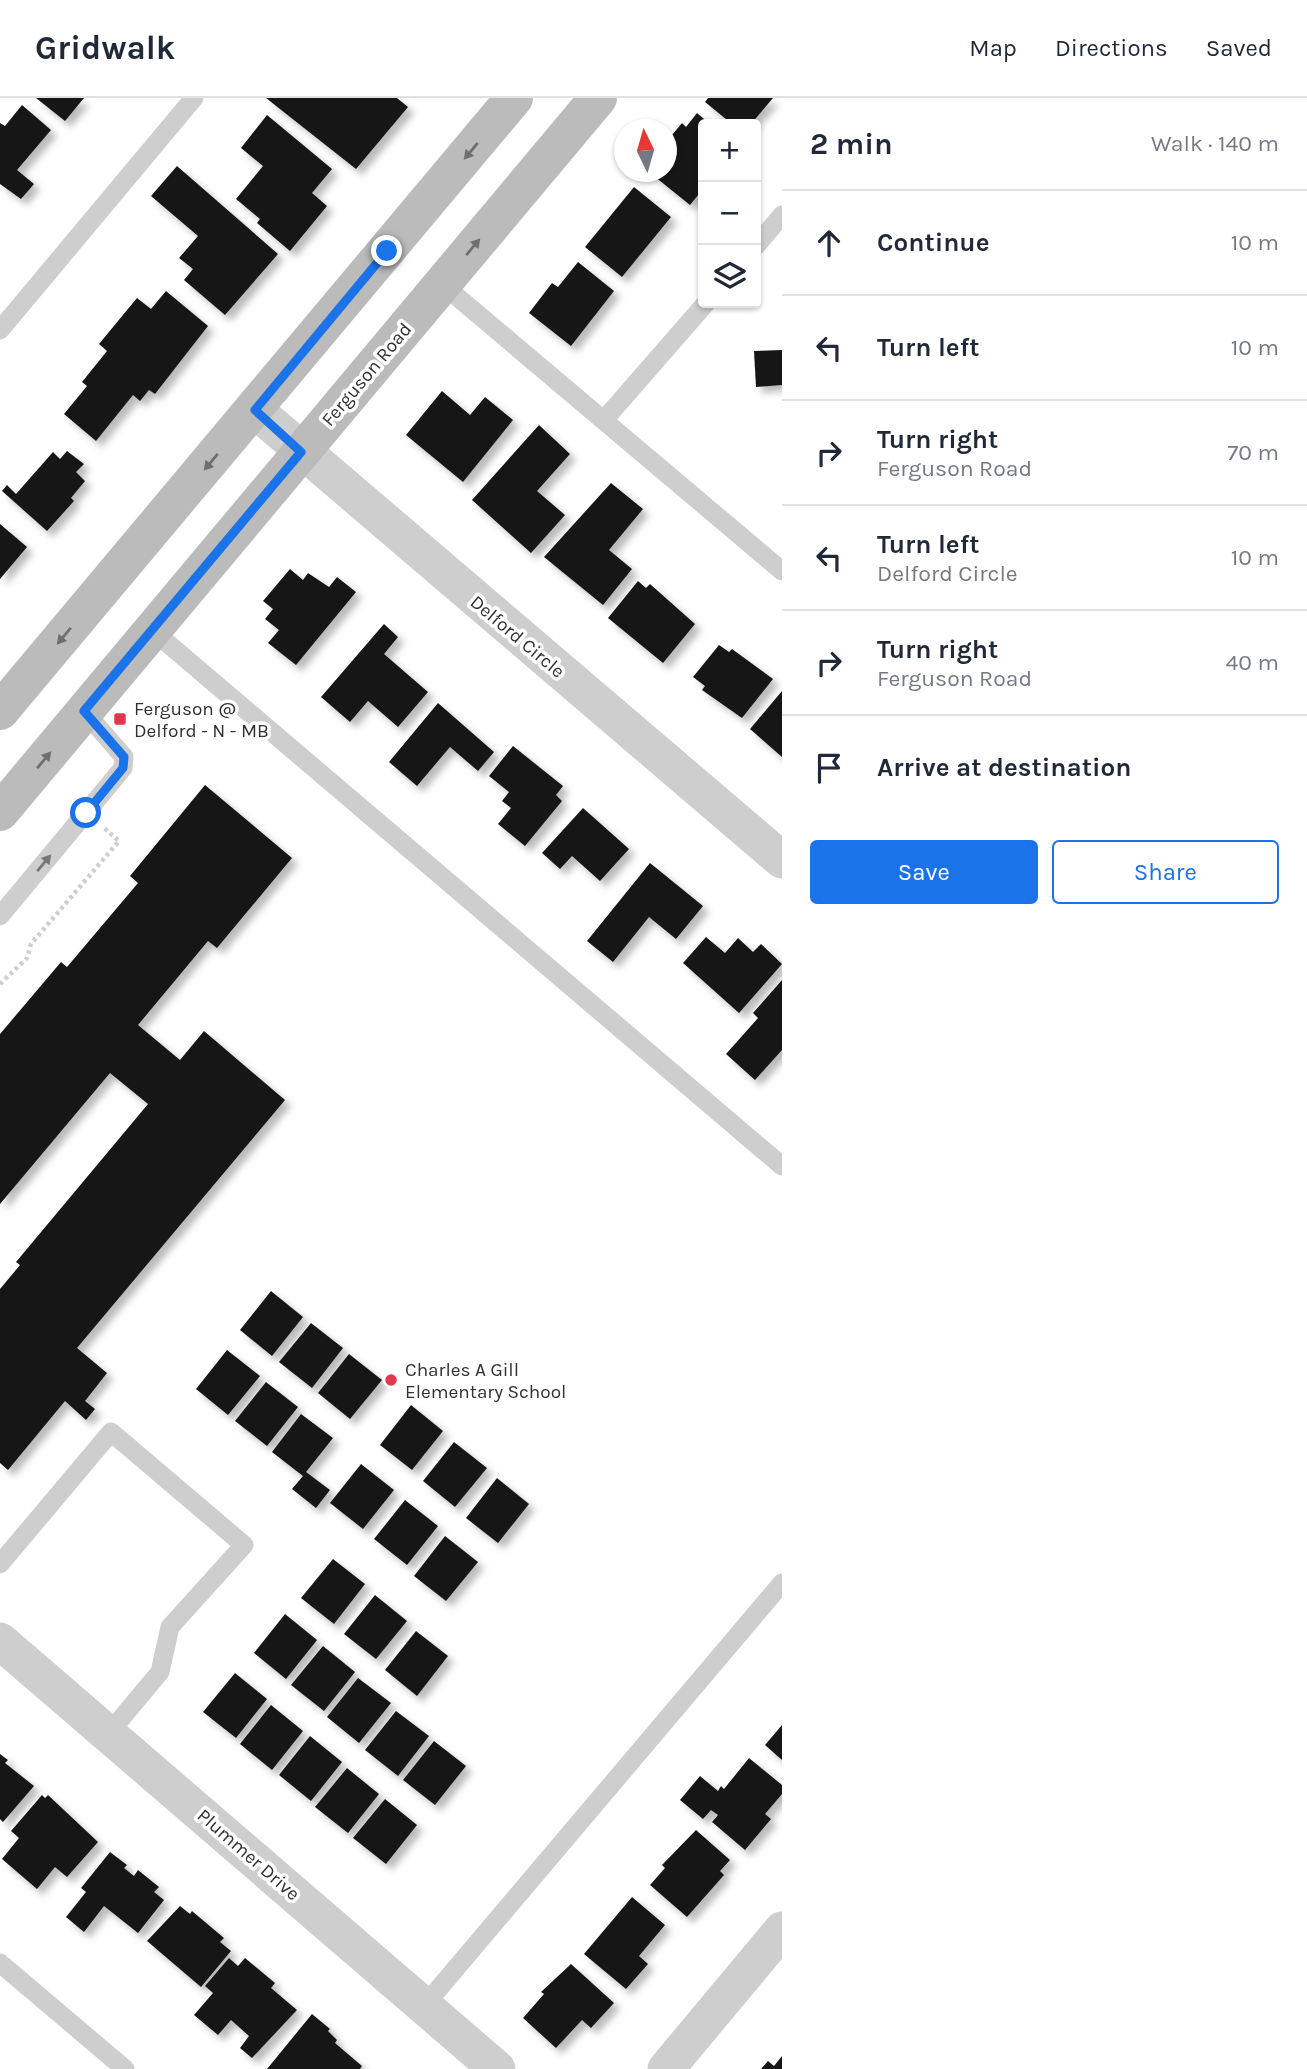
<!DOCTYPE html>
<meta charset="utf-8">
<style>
:root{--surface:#fff;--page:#f6f6f7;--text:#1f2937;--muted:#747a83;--line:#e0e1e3;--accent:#1a73e8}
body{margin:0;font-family:Karla,sans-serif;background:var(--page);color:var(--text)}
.controls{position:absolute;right:21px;top:21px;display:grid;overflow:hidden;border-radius:7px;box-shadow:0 2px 5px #0004}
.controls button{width:63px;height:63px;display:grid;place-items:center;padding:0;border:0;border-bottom:2px solid var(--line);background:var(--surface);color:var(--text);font:35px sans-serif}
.compass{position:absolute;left:614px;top:21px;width:63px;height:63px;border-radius:50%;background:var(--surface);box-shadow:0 2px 5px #0004;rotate:355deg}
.stop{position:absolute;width:21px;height:21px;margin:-16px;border:5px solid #1a73e8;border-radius:50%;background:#fff}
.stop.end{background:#1a73e8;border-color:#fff;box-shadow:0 2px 7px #0008}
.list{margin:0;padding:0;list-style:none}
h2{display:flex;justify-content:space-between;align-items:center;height:91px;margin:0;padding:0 28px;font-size:30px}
h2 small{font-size:23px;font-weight:400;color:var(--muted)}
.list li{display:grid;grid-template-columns:46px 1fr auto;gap:21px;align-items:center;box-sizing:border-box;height:105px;padding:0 28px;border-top:2px solid var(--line)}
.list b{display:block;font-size:26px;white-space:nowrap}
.list p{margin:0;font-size:23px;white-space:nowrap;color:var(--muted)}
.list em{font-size:23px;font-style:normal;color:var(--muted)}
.actions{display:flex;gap:14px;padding:21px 28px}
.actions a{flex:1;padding:16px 0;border:2px solid var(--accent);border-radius:7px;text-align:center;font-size:24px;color:var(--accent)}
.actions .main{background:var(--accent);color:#fff}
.icon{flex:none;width:38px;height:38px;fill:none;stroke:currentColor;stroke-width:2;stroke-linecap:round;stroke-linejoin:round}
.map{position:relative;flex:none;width:782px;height:1971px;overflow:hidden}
header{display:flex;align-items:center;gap:42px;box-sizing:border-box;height:98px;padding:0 35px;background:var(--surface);border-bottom:2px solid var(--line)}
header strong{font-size:33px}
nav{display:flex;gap:38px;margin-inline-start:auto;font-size:24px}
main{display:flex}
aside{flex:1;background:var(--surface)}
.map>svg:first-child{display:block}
.building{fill:#181818;filter:url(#shadow)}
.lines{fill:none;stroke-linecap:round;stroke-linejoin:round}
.path{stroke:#cecece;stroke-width:4.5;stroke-dasharray:3.5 3.5;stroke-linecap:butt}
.lane{stroke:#cecece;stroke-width:19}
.street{stroke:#cecece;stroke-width:37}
.secondary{stroke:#bbb;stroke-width:38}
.oneway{fill:#6f6f6f}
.oneway2{fill:#787878}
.route{stroke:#1a73e8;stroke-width:9}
.poi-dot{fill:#e3384a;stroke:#fff;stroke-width:2.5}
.labels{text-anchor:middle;stroke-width:7;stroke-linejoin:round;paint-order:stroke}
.street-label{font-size:19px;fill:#313131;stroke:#fff}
.poi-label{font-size:19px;fill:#313131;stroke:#fff;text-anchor:start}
</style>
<header>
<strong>Gridwalk</strong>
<nav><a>Map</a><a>Directions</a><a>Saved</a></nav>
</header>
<main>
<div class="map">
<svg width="782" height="1971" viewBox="0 0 782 1971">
<defs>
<filter id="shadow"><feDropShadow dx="6" dy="6" stdDeviation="3.5" flood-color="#0004"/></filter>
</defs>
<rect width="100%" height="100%" fill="#fff"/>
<g class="building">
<polygon points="36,0 84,0 65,23"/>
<polygon points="266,0 397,0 408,9 356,71"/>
<polygon points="708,0 773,0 751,26 732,26 705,4"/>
<polygon points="22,7 51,32 17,72 34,86 21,101 0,86 0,25 5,28"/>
<polygon points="697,15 710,26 703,26 703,91 690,107 649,74 666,74 666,44 682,25 686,29"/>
<polygon points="267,17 332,71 312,95 327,108 290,153 257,125 260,121 236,101 263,68 241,50"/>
<polygon points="177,68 278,156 225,217 184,182 193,171 179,160 198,138 151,98"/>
<polygon points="634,89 671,119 622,179 585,149"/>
<polygon points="578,164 614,193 571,248 529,215 552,185 558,189"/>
<polygon points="166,193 208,228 155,296 149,292 140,303 133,297 96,343 64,316 87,288 82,284 107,253 99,246 137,200 151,211"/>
<polygon points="782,252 782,287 756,289 754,253"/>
<polygon points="442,293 470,317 485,299 513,322 463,384 406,337"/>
<polygon points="539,327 570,356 537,393 565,417 531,455 472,402"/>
<polygon points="67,353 84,366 76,374 85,383 71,400 74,403 47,433 2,393 7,387 16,396 53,354 60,361"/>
<polygon points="611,385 643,411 609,452 632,471 603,507 544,459"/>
<polygon points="0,426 27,449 0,481"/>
<polygon points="290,471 303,482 308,475 329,489 337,479 356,494 296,567 268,545 279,532 265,521 273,511 263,503"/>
<polygon points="638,483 646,490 650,486 695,526 663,565 608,520"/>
<polygon points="384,526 398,539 384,556 428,594 398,629 368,603 350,624 321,599"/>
<polygon points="719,547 729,554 732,551 773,581 742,620 702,592 705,588 693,579"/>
<polygon points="782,593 782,659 750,631"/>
<polygon points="438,605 494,654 478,673 450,649 417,688 389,664"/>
<polygon points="513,648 563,688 556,697 562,703 525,748 498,726 511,710 502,703 509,694 489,678"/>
<polygon points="205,687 292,760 217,850 208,843 138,927 180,962 204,933 285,1002 77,1250 107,1275 85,1303 95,1311 86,1322 65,1303 8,1372 0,1365 0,1191 20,1167 16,1164 148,1006 110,975 0,1106 0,936 61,864 67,869 138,785 130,778"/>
<polygon points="583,710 629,751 600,783 572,758 560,771 542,755"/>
<polygon points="650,765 703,808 676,841 649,819 613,864 587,843"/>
<polygon points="706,839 725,855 738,840 753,854 761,846 782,866 739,915 683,865"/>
<polygon points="782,882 782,952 755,982 726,956 758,920 753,915"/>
<polygon points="271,1193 303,1219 272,1258 240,1232"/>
<polygon points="311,1225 343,1250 312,1290 279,1264"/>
<polygon points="227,1252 260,1278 228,1317 196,1291"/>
<polygon points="349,1256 382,1282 350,1321 318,1295"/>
<polygon points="266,1284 298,1309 267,1348 235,1323"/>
<polygon points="411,1307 443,1333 412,1372 380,1347"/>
<polygon points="301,1316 333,1340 306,1374 330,1392 316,1410 292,1391 303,1378 272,1354"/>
<polygon points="454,1344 487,1370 455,1409 423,1383"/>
<polygon points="361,1366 394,1392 363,1431 330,1405"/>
<polygon points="497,1380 529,1406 498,1445 466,1420"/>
<polygon points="405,1402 438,1428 407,1467 374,1441"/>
<polygon points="445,1438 478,1464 446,1503 414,1478"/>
<polygon points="333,1461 365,1486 334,1526 301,1500"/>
<polygon points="375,1497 407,1523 376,1561 344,1536"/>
<polygon points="285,1516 317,1542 286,1581 254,1555"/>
<polygon points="416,1533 448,1558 417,1598 385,1572"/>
<polygon points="323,1548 355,1574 324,1613 291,1587"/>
<polygon points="235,1575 267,1601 236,1640 203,1614"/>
<polygon points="358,1580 391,1605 359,1645 327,1619"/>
<polygon points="271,1607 303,1633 272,1672 240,1646"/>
<polygon points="396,1613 429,1638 398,1678 365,1652"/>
<polygon points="782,1627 782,1662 765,1647"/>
<polygon points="310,1638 342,1664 311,1703 279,1677"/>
<polygon points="434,1643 466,1668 435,1707 403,1682"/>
<polygon points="0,1656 8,1662 5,1665 34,1688 3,1724 0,1721"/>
<polygon points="749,1660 782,1687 782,1696 765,1716 771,1721 745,1752 712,1724 718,1717 711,1712 703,1721 680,1702 700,1678 718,1693 721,1688 724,1691"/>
<polygon points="347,1670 379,1696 348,1735 315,1709"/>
<polygon points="42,1697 45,1700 48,1697 98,1744 67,1779 55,1769 37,1791 2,1761 19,1740 11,1733"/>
<polygon points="385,1701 417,1727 386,1766 353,1740"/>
<polygon points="696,1732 730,1762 720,1773 724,1777 687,1819 650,1787 665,1770 662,1767"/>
<polygon points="110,1754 127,1767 124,1770 134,1778 138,1772 159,1789 154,1794 164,1802 138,1835 104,1808 84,1834 66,1819 86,1794 81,1790"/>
<polygon points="632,1799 665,1827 639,1858 648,1866 626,1891 584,1856"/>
<polygon points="180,1808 190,1816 192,1813 224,1840 220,1844 231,1853 201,1889 147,1843"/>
<polygon points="229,1860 238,1868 245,1860 275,1885 271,1890 297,1912 252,1960 240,1950 249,1938 231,1922 218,1937 194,1917 213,1895 205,1888"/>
<polygon points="571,1866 614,1905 591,1930 582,1922 556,1950 523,1920 544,1896 541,1894"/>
<polygon points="312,1916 330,1931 328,1933 337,1942 335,1945 362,1968 360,1971 267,1971"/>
<polygon points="782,1958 782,1971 761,1971 768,1963 774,1968"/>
</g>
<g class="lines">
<polyline class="path" points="0,886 27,860 31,846 119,743 104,730"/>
<g class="lane">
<polyline points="756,148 782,117"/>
<polyline points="442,186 782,473"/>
<polyline points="0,232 194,0"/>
<polyline points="604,322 706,205"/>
<polyline points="152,532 782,1068"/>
<polyline points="0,818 123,670 124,659 84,613"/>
<polyline points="0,1466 111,1334 244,1447 170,1529 160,1574 109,1635"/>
<polyline points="0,1865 125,1971"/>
<polyline points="424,1908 782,1485"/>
</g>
<g class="street">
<polyline points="255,312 782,762"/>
<polyline points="0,1543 497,1971"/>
<polyline points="666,1971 782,1832"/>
</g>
<g class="secondary">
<polyline points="0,613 514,0"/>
<polyline points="0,714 598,0"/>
</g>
</g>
<defs><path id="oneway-solid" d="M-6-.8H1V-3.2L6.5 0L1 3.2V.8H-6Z" transform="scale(1.75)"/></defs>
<g class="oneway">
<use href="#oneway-solid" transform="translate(471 53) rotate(130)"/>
<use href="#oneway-solid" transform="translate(473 149) rotate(-50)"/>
<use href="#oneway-solid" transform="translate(211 364) rotate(130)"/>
<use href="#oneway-solid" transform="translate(64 538) rotate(130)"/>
<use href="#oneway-solid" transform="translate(44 662) rotate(-50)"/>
</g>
<use class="oneway2" href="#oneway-solid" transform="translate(44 765) rotate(-50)"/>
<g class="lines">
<polyline class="route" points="86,715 123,670 124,659 84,613 301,354 255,312 387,153"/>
</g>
<g class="poi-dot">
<rect x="113" y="614" width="14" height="14" rx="3.5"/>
<circle cx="391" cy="1282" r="7"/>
</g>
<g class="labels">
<g class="street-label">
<text transform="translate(366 276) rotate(-50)" y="7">Ferguson Road</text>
<text transform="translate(518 538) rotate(40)" y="7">Delford Circle</text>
<text transform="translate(249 1756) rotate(41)" y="7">Plummer Drive</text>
</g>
<g class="poi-label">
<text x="134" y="617">Ferguson @<tspan x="134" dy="22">Delford - N - MB</tspan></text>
<text x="405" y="1278">Charles A Gill<tspan x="405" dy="22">Elementary School</tspan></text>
</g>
</g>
</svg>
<div class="controls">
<button>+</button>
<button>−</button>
<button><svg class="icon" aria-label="layers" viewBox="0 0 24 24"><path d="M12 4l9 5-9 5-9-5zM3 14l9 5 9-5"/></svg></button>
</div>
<svg class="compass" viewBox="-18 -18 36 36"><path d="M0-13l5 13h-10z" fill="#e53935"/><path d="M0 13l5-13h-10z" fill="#747a83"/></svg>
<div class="stop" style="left:86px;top:715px"></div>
<div class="stop end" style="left:387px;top:153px"></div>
</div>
<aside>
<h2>2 min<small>Walk · 140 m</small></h2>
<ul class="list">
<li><svg class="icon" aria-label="ahead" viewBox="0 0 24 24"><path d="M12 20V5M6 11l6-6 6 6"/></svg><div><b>Continue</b></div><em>10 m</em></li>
<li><svg class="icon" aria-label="left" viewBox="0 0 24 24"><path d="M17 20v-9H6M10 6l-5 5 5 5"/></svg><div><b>Turn left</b></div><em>10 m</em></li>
<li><svg class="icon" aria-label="right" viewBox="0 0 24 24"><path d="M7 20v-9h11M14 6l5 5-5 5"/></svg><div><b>Turn right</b><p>Ferguson Road</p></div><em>70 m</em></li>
<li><svg class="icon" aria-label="left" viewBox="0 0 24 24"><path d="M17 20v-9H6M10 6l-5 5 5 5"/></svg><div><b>Turn left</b><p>Delford Circle</p></div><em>10 m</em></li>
<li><svg class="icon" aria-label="right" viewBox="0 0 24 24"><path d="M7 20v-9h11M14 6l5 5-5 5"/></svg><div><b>Turn right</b><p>Ferguson Road</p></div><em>40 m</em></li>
<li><svg class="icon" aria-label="arrive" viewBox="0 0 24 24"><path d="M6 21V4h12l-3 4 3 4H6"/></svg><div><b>Arrive at destination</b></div></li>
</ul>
<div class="actions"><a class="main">Save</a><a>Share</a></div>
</aside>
</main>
